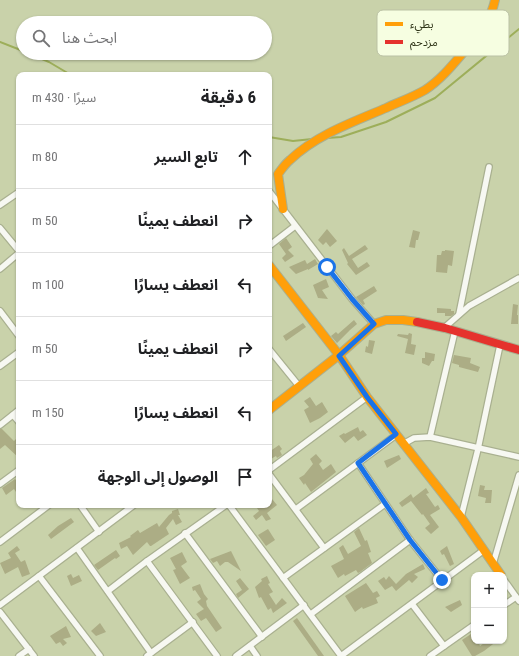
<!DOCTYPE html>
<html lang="ar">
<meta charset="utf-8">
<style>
:root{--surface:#fff;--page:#f2f2f2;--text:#202124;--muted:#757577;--line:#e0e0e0}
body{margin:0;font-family:"Roboto Condensed","Noto Sans Arabic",sans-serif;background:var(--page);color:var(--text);direction:rtl}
.controls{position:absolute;right:12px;bottom:12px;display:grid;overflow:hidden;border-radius:8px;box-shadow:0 1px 3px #0004}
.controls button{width:36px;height:36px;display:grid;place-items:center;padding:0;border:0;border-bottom:1px solid var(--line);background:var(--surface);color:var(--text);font:20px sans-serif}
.stop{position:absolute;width:12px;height:12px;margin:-9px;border:3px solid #1a73e8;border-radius:50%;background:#fff}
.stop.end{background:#1a73e8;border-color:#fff;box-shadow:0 1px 4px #0008}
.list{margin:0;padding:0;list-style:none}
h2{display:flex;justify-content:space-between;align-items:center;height:52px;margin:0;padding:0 16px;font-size:17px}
h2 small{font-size:13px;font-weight:400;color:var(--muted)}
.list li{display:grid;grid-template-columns:26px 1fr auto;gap:12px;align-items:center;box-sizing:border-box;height:64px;padding:0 16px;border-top:1px solid var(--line)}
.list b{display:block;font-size:15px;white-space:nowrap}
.list em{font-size:13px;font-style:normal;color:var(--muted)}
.icon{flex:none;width:22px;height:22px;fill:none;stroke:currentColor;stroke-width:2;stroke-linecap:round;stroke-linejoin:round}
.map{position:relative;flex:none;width:519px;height:656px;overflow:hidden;direction:ltr}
.search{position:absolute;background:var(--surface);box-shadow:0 1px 3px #0004;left:16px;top:16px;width:256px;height:44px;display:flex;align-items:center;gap:10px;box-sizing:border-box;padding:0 14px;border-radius:22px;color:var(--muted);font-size:15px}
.panel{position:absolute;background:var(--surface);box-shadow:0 1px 3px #0004;left:16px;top:72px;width:256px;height:436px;border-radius:8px;direction:rtl}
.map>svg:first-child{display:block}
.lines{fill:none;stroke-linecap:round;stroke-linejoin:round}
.stream{stroke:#9dae5a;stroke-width:2}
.building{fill:#acad85}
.street-casing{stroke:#a9b090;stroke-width:8}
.slow-casing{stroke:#a9b090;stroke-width:10}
.jam-casing{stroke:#a9b090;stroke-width:10}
.street{stroke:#f7f8f2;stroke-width:5.5}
.slow{stroke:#ff9f0a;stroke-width:8}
.jam{stroke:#e5322d;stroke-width:8}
.route{stroke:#1a73e8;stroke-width:5}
.key{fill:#f6fee1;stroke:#bac1a4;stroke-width:1}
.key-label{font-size:11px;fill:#2d3316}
</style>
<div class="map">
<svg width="519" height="656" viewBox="0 0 519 656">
<rect width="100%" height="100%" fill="#c9d2aa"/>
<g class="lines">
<g class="stream">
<polyline points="0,42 23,51"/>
<polyline points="28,53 49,62 71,75"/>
<polyline points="269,137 293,141 312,139"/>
<polyline points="327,138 341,137 386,122 435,98 519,29"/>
</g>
</g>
<g class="building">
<polygon points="327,229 337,241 330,247 326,242 323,245 318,240"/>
<polygon points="413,230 420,232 418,240 416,240 415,248 409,247"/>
<polygon points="286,238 292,247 288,250 294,256 285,262 282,258 286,254 279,244"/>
<polygon points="365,245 368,249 352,259 358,268 367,262 370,266 356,275 347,264 348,263 342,250 344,248 349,256"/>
<polygon points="445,250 454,251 452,266 448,265 447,273 436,272 437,255 441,255 442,251 445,251"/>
<polygon points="315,259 318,264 308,270 308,269 296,274 289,267 305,260 307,264"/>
<polygon points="326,279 329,287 322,290 328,299 318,298 313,285"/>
<polygon points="374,286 377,291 363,300 365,304 363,305 356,297"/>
<polygon points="513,304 518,305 517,315 518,315 518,324 511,324"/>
<polygon points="437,308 451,309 451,311 454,311 454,314 451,316 445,316 445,313 437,313"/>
<polygon points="354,320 357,324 350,330 337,343 331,336 336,332 338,334"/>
<polygon points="303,323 306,327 286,341 283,336"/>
<polygon points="409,333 412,334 411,344 416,345 414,355 405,353 408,339 397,336 398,334 408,335"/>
<polygon points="369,340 375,341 372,354 365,352 366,346 368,347"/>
<polygon points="425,352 435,354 434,361 432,361 429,366 422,363 422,358 425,358"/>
<polygon points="454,355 471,358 470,363 480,367 478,372 459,367 459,365 452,363"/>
<polygon points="310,397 316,406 322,402 328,412 320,418 310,423 304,410 309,407 304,401"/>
<polygon points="358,427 360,432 363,430 367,435 358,441 354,436 345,443 339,436 344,433 345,434"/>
<polygon points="0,429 2,429 14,441 16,439 19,441 19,458 5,445 0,449"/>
<polygon points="279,445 282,449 280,451 282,455 277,458 276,456 269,460 269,452"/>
<polygon points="316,454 322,461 319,464 323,470 331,464 336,472 311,492 305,483 304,485 299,478 304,475 313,464 310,459"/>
<polygon points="399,455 401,459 387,468 384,461"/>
<polygon points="15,479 19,484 19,490 16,492 14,489 6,495 2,488"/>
<polygon points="480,485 485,486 484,490 492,490 491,503 485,503 486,498 478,496"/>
<polygon points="426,488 429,493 426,494 435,507 438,505 440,509 430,515 439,527 431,534 425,528 430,524 423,514 422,515 411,501 402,507 399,503 411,494 413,498"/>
<polygon points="272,499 277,505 267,513 271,519 266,521 262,515 256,520 253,516 259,511 255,505 269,505 269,501"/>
<polygon points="178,509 180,515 178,515 182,522 176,525 173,519 166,528 169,534 151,546 150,546 147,542 133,555 127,546 121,549 119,543 131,537 130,536 138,530 140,533 157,523 159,527 169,515 172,513 172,511"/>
<polygon points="71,518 74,522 51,539 48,535 58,526"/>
<polygon points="359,528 365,541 367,540 371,552 368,553 372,563 360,572 358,573 356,570 345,576 344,574 338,578 331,566 344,559 339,548 343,545 348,554 361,546 354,532"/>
<polygon points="268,529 275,540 266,546 258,535"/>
<polygon points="17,546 20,550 15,553 21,562 25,560 30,574 22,577 18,567 5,574 0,563 11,558 8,553"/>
<polygon points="447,546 454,564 450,566 444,554 442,555 440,551"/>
<polygon points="116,550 120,556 116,559 115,558 98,570 94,565"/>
<polygon points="231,551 241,571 228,562 225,562 220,566 217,561 213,563 210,559"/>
<polygon points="182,552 187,562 181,566 190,578 180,584 173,570 176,569 170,558"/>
<polygon points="423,564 425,569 414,574 418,577 412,583 409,580 396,591 392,586 385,590 378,581 384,577 386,580 389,576 396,584 406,574"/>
<polygon points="71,574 73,578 79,575 82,581 71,586 67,576"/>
<polygon points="267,576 270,583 268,584 273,592 269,594 276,605 282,598 287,603 273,613 271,608 268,610 261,597 259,598 255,587 262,581 261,579"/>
<polygon points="240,578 249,589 238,598 236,594 242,590 236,581"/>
<polygon points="366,583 373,593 377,591 380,596 376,598 378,603 363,609 362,607 355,612 345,596"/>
<polygon points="200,584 204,594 208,599 206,601 207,606 222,628 216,632 206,618 201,621 196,614 204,609 197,602 201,599 195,590 193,591 192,587"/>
<polygon points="460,600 462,605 451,612 445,607"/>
<polygon points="297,618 324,656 318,656 293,621"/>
<polygon points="100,623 106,632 96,636 91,631"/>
<polygon points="66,626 71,637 63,639 67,643 63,646 60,642 56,644 50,636"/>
<polygon points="474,632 474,641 478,641 480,646 487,641 497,641 484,651 475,656 472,656 462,640"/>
</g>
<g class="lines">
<defs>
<g id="street">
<polyline points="269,191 352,299 374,324"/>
<polyline points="0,205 19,192"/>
<polyline points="0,228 19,251"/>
<polyline points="269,246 295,226"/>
<polyline points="0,269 19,253"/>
<polyline points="0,311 19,336"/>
<polyline points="459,314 489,167"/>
<polyline points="444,328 469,306 519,278"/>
<polyline points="269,349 299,386"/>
<polyline points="0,366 19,352"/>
<polyline points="13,415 19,422"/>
<polyline points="0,425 19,410"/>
<polyline points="430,437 455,331"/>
<polyline points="403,444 414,438 430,437 519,457"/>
<polyline points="358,463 410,540 442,580"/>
<polyline points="269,470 367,397"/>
<polyline points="269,474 324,548"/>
<polyline points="0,484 19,470"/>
<polyline points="80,505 99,532"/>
<polyline points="229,505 341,656"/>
<polyline points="296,509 396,435"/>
<polyline points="461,517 478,449 500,345"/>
<polyline points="185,533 262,637"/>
<polyline points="0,542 49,505"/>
<polyline points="77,548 151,653"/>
<polyline points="147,561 217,656"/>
<polyline points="493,564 519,475"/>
<polyline points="39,576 100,656"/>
<polyline points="283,578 385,504"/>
<polyline points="504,580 519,601"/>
<polyline points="108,591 147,561 226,505"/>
<polyline points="412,604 444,646"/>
<polyline points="0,605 134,505"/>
<polyline points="504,605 516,597"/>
<polyline points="0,612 34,656"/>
<polyline points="311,614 410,540"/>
<polyline points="250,646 257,656"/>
<polyline points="19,656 29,649"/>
<polyline points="147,656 193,622"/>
<polyline points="236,656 304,605"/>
<polyline points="341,656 484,550"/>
<polyline points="430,656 474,625"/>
</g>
<g id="slow">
<path d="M283 209 278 174C282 169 285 164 290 160 316 135 353 122 386 108 399 102 413 97 425 90 442 79 455 62 468 47 481 33 491 19 495 0"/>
<polyline points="269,265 339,355 367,397 461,517 501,575"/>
<polyline points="269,410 339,355 374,324 386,320 403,320 417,322"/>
</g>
<polyline id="jam" points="417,322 445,328 519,350"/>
</defs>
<use href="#street" class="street-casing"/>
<use href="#slow" class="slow-casing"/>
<use href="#jam" class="jam-casing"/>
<use href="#street" class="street"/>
<use href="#slow" class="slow"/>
<use href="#jam" class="jam"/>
</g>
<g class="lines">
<polyline class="route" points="327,267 352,299 374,324 339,356 367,397 396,434 358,463 410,540 442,580"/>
</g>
<rect x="377" y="10" width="132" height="46" rx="6" class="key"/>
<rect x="385" y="22" width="18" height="4" fill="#ff9f0a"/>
<rect x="385" y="40" width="18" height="4" fill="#e5322d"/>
<g class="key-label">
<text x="410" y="28">بطيء</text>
<text x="410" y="46">مزدحم</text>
</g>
</svg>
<div class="controls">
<button>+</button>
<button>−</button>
</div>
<div class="stop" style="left:327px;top:267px"></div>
<div class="stop end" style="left:442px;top:580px"></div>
<div class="search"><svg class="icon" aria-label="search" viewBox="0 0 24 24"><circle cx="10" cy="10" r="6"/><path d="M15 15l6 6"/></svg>ابحث هنا</div>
<section class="panel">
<h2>6 دقيقة<small>سيرًا · 430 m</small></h2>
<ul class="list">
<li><svg class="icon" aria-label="ahead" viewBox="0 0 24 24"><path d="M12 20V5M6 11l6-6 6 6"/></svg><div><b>تابع السير</b></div><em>80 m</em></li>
<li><svg class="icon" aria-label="right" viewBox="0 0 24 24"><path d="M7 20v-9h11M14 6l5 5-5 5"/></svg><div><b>انعطف يمينًا</b></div><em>50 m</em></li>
<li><svg class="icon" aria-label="left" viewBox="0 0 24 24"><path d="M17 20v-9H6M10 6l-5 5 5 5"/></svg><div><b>انعطف يسارًا</b></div><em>100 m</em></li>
<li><svg class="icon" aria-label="right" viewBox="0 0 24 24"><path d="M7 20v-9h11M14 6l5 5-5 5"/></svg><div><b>انعطف يمينًا</b></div><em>50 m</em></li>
<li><svg class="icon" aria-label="left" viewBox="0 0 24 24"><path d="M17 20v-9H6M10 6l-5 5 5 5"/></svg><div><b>انعطف يسارًا</b></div><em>150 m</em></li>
<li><svg class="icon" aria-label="arrive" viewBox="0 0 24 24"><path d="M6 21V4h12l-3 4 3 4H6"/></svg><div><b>الوصول إلى الوجهة</b></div></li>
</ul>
</section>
</div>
